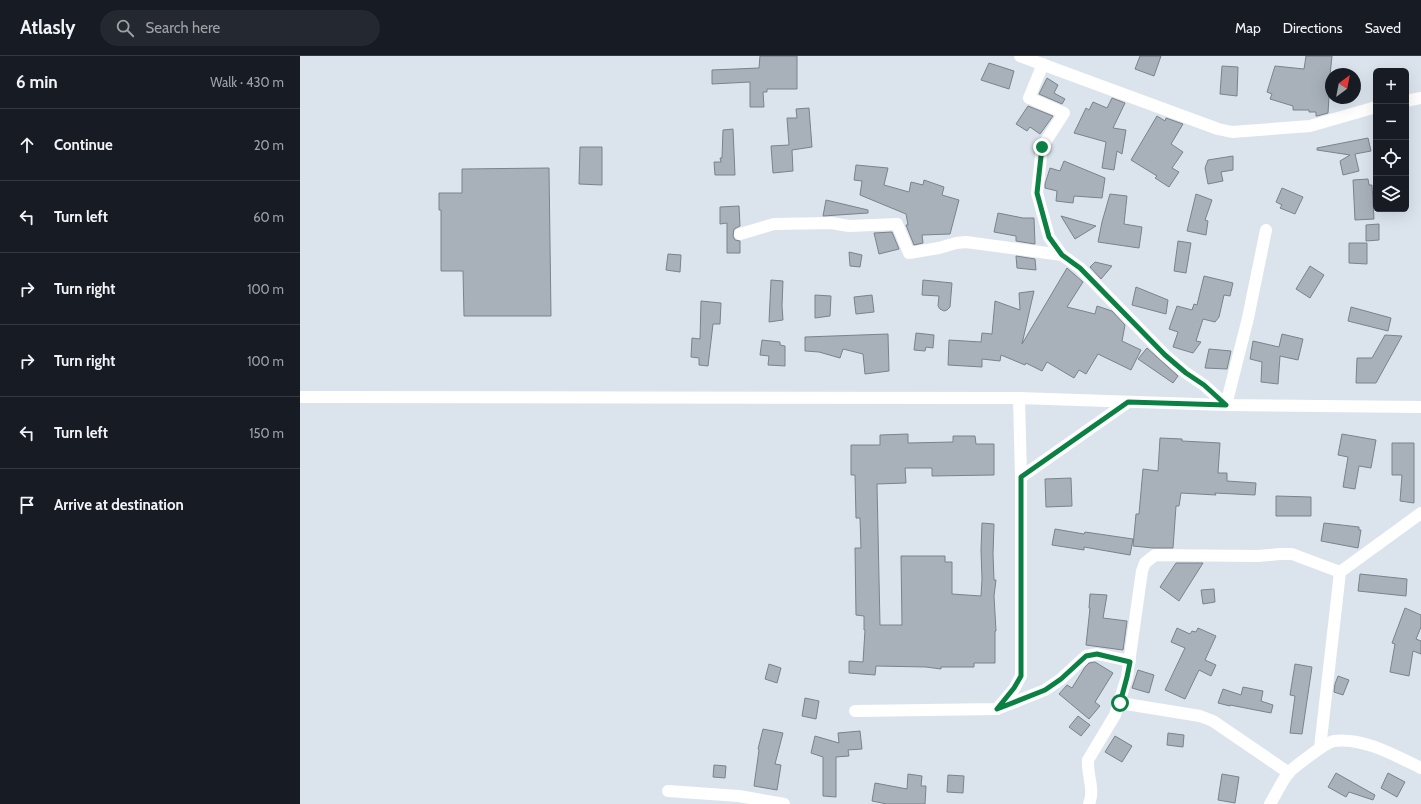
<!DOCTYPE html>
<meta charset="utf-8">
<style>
:root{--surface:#171b24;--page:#242831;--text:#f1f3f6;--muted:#9ea1a6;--line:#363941}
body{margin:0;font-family:Cabin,sans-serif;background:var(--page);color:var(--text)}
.controls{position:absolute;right:12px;top:12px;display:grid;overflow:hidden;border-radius:6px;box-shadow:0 4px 16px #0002}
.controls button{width:36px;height:36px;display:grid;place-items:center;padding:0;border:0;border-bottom:1px solid var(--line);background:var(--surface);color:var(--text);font:20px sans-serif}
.compass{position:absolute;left:1025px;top:12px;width:36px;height:36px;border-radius:50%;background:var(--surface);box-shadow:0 4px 16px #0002;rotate:32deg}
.stop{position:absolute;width:12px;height:12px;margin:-9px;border:3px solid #0b8043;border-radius:50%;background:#fff}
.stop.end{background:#0b8043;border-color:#fff;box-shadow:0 1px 4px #0008}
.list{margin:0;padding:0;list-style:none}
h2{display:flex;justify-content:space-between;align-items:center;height:52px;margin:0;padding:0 16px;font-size:17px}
h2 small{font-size:13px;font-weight:400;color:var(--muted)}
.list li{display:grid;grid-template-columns:26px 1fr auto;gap:12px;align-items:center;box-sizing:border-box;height:72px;padding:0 16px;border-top:1px solid var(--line)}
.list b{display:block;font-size:15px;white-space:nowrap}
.list em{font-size:13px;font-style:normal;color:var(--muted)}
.icon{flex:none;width:22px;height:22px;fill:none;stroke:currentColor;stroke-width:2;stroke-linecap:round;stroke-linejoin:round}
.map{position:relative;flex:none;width:1121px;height:748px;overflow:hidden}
header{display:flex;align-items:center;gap:24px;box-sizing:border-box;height:56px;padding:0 20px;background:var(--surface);border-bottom:1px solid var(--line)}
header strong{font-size:19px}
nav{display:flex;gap:22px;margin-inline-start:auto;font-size:14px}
.search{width:280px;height:36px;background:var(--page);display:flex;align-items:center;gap:10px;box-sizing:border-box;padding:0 14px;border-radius:22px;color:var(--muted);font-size:15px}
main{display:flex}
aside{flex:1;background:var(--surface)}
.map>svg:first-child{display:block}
.building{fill:#a8b1ba;stroke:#7a828a}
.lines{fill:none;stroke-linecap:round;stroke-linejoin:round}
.street{stroke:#fff;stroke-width:12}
.route{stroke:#0b8043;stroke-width:5}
</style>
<header>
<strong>Atlasly</strong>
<div class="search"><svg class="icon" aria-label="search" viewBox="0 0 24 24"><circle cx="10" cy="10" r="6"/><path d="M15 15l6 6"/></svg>Search here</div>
<nav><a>Map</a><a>Directions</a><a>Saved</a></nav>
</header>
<main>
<aside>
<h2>6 min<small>Walk · 430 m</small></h2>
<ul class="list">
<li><svg class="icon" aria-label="ahead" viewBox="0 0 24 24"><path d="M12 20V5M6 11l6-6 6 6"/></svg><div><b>Continue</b></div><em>20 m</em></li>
<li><svg class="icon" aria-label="left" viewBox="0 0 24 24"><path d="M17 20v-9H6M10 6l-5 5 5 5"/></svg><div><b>Turn left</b></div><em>60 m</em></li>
<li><svg class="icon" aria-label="right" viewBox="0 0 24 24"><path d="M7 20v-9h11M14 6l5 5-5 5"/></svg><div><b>Turn right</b></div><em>100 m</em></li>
<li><svg class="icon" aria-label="right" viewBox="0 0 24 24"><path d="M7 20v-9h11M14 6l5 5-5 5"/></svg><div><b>Turn right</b></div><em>100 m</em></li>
<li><svg class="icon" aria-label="left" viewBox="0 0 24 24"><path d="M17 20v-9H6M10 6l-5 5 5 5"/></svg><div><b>Turn left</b></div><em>150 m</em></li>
<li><svg class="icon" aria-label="arrive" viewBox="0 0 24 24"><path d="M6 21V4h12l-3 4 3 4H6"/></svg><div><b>Arrive at destination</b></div></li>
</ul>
</aside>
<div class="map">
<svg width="1121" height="748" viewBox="0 0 1121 748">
<rect width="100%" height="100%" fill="#dbe4ed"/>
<g class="building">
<polygon points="460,0 497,0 497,33 467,33 467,36 463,36 464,51 450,51 450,26 412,28 412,14 459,12"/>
<polygon points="840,0 861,0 854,20 835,13"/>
<polygon points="1006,0 1032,0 1029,29 1031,29 1031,40 1029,40 1028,57 1017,60 1016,60 1016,56 1009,56 1009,54 993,54 993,50 970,43 972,38 967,36 975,10 1004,13"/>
<polygon points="689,7 714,15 709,33 681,24"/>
<polygon points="922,10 938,11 937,40 920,38"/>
<polygon points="747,22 758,29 754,37 765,43 762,48 739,38"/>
<polygon points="812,42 825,47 813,72 826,74 822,98 817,95 814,114 802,112 806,86 774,77 786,52 789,54 793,46 807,52"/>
<polygon points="728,50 753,60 740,78 730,71 727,75 716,68"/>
<polygon points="509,52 512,91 492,94 493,115 473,117 471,90 489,89 487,62 497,62 496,53"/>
<polygon points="857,60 865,65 866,62 883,68 871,88 883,96 872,112 879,116 869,131 855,122 857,120 831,104"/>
<polygon points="433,73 435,119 415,119 414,106 421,106 420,102 422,102 423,74"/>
<polygon points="1068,82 1071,95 1055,98 1059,115 1043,119 1040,105 1050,99 1017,94 1017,92"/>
<polygon points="280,91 302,91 302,129 279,128"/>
<polygon points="933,100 933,114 921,116 923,125 908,128 905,112 908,104"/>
<polygon points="764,105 805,122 802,142 774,140 773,147 756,145 757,135 745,132 745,128 750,112 760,115"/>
<polygon points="556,109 588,112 584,129 609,136 611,126 623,129 624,124 644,131 642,139 659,144 650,178 622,179 623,187 614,189 606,169 608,169 606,158 560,139 562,125 554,124"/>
<polygon points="249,112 251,260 164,260 163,215 141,215 141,154 139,154 139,137 162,137 162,113"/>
<polygon points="1068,123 1069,129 1072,129 1074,163 1055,164 1053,124"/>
<polygon points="982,132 1003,141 995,158 980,152 982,149 976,146"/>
<polygon points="810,138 827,140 824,168 842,171 839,192 798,186 802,166"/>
<polygon points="896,138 912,144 905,164 908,165 906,179 887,175"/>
<polygon points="526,144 568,154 568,157 523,160"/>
<polygon points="439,150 440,170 434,173 433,180 435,184 440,185 440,197 427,197 427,167 420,168 420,151"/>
<polygon points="698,157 723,162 734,162 735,188 716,185 716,180 694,176"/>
<polygon points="761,160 796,170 775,183"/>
<polygon points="1079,168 1079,184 1066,185 1066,169"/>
<polygon points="592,176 599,193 579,198 574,177"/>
<polygon points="878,185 891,187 886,217 874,215"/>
<polygon points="1049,187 1067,187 1067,208 1049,207"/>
<polygon points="549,196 562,199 560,211 550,210"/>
<polygon points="368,198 381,199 380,216 366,214"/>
<polygon points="716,200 735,203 736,214 717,212"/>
<polygon points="795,206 812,210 801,223 790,211"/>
<polygon points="1010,210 1024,219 1010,242 996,233"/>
<polygon points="767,212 783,226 767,251 795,258 797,250 812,255 825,269 822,285 841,294 831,314 798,298 786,318 779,314 774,322 747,306 742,315 726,307 725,309 701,299 700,305 682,303 682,311 648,309 649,284 681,286 682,277 692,278 695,245 720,254 719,237 734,235 722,288"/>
<polygon points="904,220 933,227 930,240 924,239 919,261 915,266 903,263 896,285 901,286 893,297 873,291 878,276 869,273 877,250 892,254 894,248 897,249"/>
<polygon points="471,224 483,225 482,250 483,264 469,266"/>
<polygon points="623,224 652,227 650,251 647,254 644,255 640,253 638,250 639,240 622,239"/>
<polygon points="836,231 868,244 866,258 832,249"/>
<polygon points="515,239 531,240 530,260 515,262"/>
<polygon points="572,239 574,256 556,258 554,241"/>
<polygon points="401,245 421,247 420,268 413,268 408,310 399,309 399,302 391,301 392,282 400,283"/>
<polygon points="1051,251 1091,262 1088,275 1048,265"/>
<polygon points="616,277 634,279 633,292 626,291 625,295 614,294"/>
<polygon points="588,278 589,315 565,318 563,298 543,293 540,302 519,296 505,295 505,281"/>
<polygon points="982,278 1003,283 998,304 980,300 978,328 961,326 962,306 950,303 953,285 979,291"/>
<polygon points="1085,279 1102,280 1076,327 1056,327 1057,302 1072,302"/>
<polygon points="462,284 480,286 480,289 485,290 485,310 468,309 469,300 460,299"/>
<polygon points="847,292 878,320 873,327 838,303"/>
<polygon points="909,293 931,295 927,313 905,312"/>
<polygon points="608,378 608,387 653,386 653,380 675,380 676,388 694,388 694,419 632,420 632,412 605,412 606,427 577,428 580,569 602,569 601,500 645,500 645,506 652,506 652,538 681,540 682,523 681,494 682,467 694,468 693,498 694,524 696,524 694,540 696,575 695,575 695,607 674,607 674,611 641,611 641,613 626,611 576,610 575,619 549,617 549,605 563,606 565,574 564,574 564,560 556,559 555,492 561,492 560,462 556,462 555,419 551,419 551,389 580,389 580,379"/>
<polygon points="1042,378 1076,384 1071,412 1059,410 1055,433 1043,431 1048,401 1038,399"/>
<polygon points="860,382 882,383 882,385 920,387 918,417 927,417 927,425 956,427 955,439 915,437 916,439 881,437 879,450 876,450 873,492 853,492 833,490 836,458 839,458 843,413 858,415"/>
<polygon points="1092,387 1114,387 1114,447 1100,445 1102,419 1092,419"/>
<polygon points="771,422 772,450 746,451 745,423"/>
<polygon points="976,440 1011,441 1011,460 976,460"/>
<polygon points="1024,467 1059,471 1059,474 1061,474 1058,492 1021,485"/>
<polygon points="755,473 784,478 785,476 833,483 830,499 784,491 784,494 752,489"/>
<polygon points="876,507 903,507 879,545 860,531"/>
<polygon points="1060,518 1107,523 1106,540 1058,535"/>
<polygon points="914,533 915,546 903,548 901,534"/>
<polygon points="790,538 807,539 803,562 827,565 823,594 786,589 790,552 789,552"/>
<polygon points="1105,552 1121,559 1121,571 1116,583 1121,585 1121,598 1113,595 1109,620 1090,616 1095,588 1092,587"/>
<polygon points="877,572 890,578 892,575 896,576 898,572 916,580 905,604 916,609 911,620 899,614 885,643 865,634 885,592 871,586"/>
<polygon points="795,606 813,617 795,646 800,650 789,663 759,638 767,629 772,632 785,611 789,607"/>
<polygon points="469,608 481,612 477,627 465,623"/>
<polygon points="995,608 1012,611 1002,678 990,677 995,640 990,639"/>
<polygon points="838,614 854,619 849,637 832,632"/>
<polygon points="1038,620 1049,624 1043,639 1034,636 1035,628"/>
<polygon points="943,631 963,635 961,645 973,649 971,657 930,649 930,650 918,647 923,633 941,639"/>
<polygon points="505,642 519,645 516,663 502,660"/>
<polygon points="778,660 790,669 781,680 769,671"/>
<polygon points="463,673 483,677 475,708 481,709 477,734 454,730 459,694 458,693"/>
<polygon points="560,675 562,693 548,694 549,700 536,701 536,741 523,740 523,701 511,697 515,680 539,687 538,677"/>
<polygon points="868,677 884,679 883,691 867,689"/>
<polygon points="815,680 832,690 822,706 805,696"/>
<polygon points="414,709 426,710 425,722 413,721"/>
<polygon points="1036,717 1075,739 1073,744 1049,736 1046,741 1028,731"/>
<polygon points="1088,717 1105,726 1097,741 1081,732"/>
<polygon points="608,718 622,720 621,730 626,730 625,748 587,748 572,745 575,727 607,733"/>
<polygon points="922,718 939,721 935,747 918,744"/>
<polygon points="648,719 664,720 663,737 647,736"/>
</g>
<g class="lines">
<g class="street">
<polyline points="720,0 918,73 932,76 1010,70 1076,51"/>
<polyline points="743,8 729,42 764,57 742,91 737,137 749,181 762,199 780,212 865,299 886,317 904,329 926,349 948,262 966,174"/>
<polyline points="1106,45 1121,42"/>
<polyline points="440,178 474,168 531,167 549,170 597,168 609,197 639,192 656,187 666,186 762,199"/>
<polyline points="0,341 719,342 926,349 1121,351"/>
<polyline points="721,421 828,346"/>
<polyline points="820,647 900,660 913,665 989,717"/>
<polyline points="697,653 714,633 721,620 721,421 719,342"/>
<polyline points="555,655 697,653 745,634 761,623 786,600 797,598 830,605"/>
<polyline points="1020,692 1040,516 1121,457"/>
<polyline points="368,735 439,740 484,748"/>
<path d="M789 748C795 734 787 719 788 704L815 659 827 621 842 515 845 507 855 499 958 500 980 498H992L1040 516"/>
<path d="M970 748C976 738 982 725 989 716 996 710 1026 686 1034 685 1063 681 1096 700 1121 712"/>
</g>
</g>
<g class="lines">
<polyline class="route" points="742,91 737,137 749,181 762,199 780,212 865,299 886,317 904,329 926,349 828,346 721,421 721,620 714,632 697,653 745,634 761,623 786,600 797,598 830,606 827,621 820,647"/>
</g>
</svg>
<div class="controls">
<button>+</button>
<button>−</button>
<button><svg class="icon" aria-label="locate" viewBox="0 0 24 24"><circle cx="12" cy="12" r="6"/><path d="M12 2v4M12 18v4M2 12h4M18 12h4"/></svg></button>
<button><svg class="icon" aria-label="layers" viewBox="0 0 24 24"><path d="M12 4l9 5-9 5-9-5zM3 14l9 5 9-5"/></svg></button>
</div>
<svg class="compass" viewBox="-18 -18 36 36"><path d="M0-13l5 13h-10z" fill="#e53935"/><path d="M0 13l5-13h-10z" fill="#9ea1a6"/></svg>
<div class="stop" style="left:820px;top:647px"></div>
<div class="stop end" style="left:742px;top:91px"></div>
</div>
</main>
